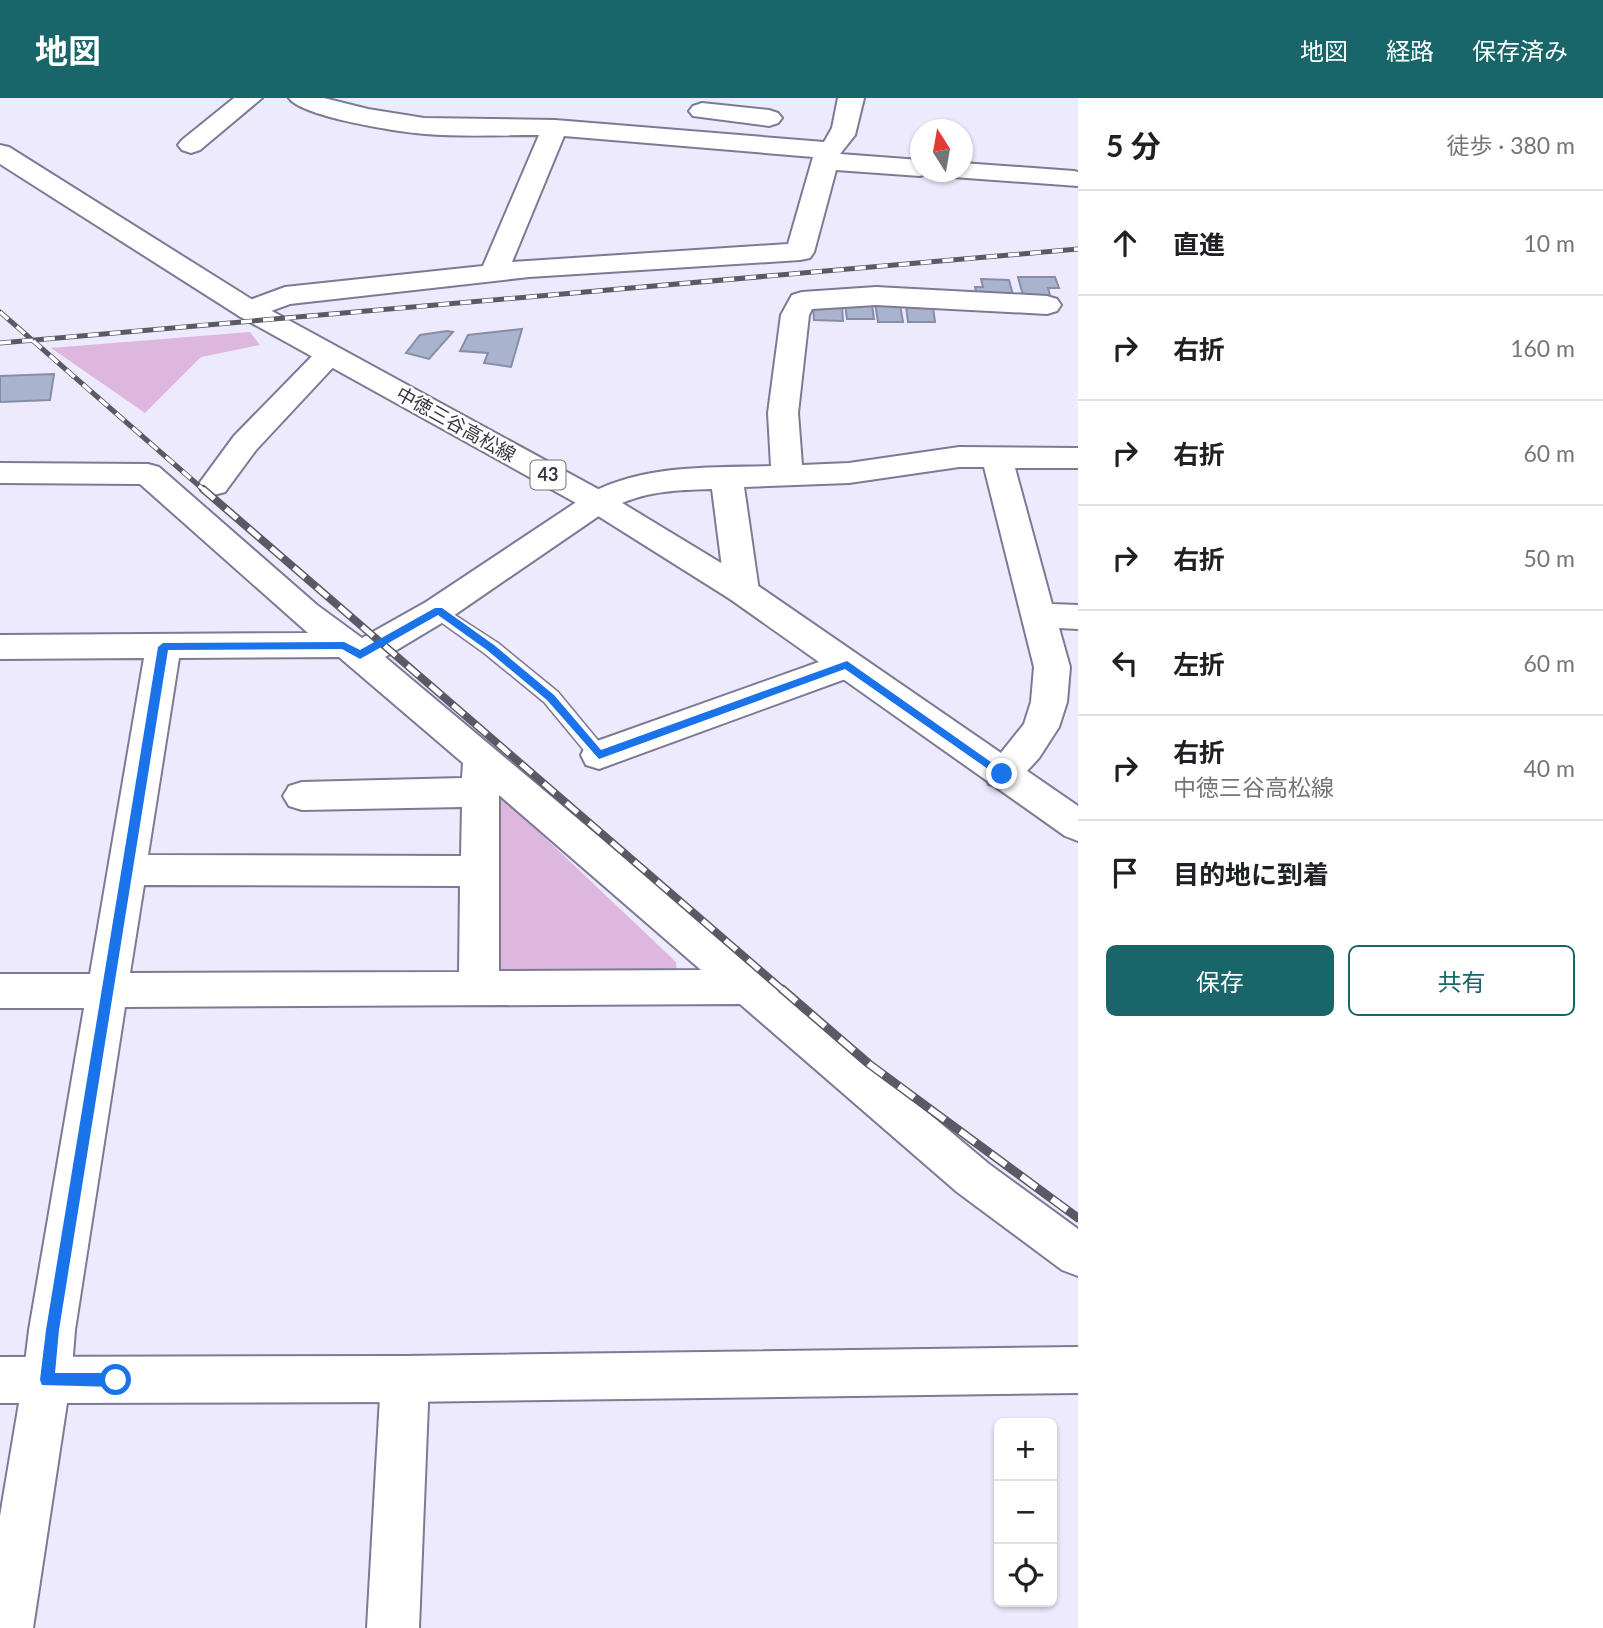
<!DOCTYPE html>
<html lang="ja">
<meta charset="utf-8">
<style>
:root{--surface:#fff;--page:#f2f2f2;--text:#202124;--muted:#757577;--line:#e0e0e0;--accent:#186669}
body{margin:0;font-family:Lato,"Noto Sans JP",sans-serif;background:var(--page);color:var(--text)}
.controls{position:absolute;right:21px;bottom:21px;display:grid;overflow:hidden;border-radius:10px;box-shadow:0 2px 5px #0004}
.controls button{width:63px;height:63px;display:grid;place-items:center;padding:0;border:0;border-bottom:2px solid var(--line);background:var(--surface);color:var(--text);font:35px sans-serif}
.compass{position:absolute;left:910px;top:21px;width:63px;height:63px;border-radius:50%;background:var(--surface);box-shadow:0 2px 5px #0004;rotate:349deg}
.stop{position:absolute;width:21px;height:21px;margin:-16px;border:5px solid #1a73e8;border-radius:50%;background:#fff}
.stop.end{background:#1a73e8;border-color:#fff;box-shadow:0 2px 7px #0008}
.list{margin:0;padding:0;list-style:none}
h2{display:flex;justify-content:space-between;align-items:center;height:91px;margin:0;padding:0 28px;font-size:30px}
h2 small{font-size:23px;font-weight:400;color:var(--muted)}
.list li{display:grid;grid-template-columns:46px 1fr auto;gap:21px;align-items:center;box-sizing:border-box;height:105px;padding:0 28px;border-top:2px solid var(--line)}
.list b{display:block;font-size:26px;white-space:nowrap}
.list p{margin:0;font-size:23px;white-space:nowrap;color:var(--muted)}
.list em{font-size:23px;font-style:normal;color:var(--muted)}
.actions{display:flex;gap:14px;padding:21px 28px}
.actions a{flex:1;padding:16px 0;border:2px solid var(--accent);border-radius:10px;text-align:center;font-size:24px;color:var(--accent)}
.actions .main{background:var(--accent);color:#fff}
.icon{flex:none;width:38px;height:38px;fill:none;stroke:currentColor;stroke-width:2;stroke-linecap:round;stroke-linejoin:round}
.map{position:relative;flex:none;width:1078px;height:1530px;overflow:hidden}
header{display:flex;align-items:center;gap:42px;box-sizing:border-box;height:98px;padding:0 35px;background:var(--accent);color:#fff}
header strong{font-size:33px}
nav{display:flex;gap:38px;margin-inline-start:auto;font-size:24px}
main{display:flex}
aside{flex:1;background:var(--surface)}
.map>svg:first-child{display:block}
.green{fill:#ddb7de}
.building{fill:#aab3cd;stroke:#868ea7;stroke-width:2}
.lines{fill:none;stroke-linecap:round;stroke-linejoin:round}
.service-casing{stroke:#7c7a94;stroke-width:3}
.minor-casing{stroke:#7c7a94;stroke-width:4}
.tertiary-casing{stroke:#7c7a94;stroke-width:4}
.primary-casing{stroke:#7c7a94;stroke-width:4}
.service{fill:#fff;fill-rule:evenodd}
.minor{fill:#fff;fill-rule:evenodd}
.tertiary{fill:#fff;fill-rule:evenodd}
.primary{fill:#fff;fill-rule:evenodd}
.rail-far2-casing{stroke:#5a5965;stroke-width:5}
.rail-far1-casing{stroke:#5a5965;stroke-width:8}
.rail-casing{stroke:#5a5965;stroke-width:9}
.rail-far2{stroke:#fff;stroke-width:3.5;stroke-dasharray:11;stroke-linecap:butt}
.rail-far1{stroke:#fff;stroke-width:5;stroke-dasharray:15;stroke-linecap:butt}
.rail{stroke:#fff;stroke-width:6;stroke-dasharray:19;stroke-linecap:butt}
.route{fill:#1a73e8}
.labels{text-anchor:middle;stroke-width:5;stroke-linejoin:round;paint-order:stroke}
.shield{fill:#fff;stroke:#727279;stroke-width:2}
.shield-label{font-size:18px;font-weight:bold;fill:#363540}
.street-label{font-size:19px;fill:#363540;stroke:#fff}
</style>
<header>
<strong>地図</strong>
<nav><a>地図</a><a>経路</a><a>保存済み</a></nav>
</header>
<main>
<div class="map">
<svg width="1078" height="1530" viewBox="0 0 1078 1530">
<rect width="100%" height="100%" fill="#eceafc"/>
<g class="green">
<polygon points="250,234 260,247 201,259 145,315 51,250"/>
<polygon points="493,701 505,702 676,864 677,874 493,877"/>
</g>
<g class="building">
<polygon points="1018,179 1055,179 1059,190 1048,190 1051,201 1024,201"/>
<polygon points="981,181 1009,182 1013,197 977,197 975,189 983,189"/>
<polygon points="875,205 900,206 903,224 878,224"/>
<polygon points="845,206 872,207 874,221 847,221"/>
<polygon points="813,207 842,208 843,223 814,222"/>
<polygon points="906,208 933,209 935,224 908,224"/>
<polygon points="522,231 511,269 484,265 488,255 460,253 468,237"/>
<polygon points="447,233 453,234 429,261 406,255 420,237"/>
<polygon points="54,276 50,302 0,304 0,278"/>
</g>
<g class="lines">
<defs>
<polygon id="service" points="438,506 498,545 558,594 606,652 609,657 606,662 599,664 592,662 544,604 484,555 431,517 429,512 431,507"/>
<g id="minor">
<polygon points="234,0 262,0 200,52 191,55 182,52 178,47 182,42"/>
<path d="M289 0H324L368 11 424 20 555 22 824 44 832 30 838 0H864L855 37 840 56 920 62V74H931L920 78 836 72 814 154 810 160 800 162 529 179 290 206 249 221 239 218 235 212 239 206 285 189 483 168 539 37C501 37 462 39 425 36 399 34 302 19 289 0ZM564 38 813 59 788 146 512 164Z"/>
<polygon points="702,5 769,12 778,15 782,20 778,25 769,28 693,18 689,13 693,8"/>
<polygon points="962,65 1074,73 1078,74 1078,88 953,79 949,74 962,74"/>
<path d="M876 189 1047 198 1057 201 1061 207 1057 213 1047 216 876 207 812 211 809 217 798 315 802 367 849 365 959 349 1078 350V370H1015L1052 506 1078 507V531L1059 530 1070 569 1067 604 1059 629 1039 660 1015 686 1002 690 989 686 984 676 1024 626 1031 604 1034 569 984 369H959L849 385 744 389 759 493 754 501 742 505 730 501 725 493 712 391C674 392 644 393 609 411L450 520 385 559 989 1066 1078 1131V1178L1062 1172 957 1094 740 906 125 909 75 1232 71 1282 64 1298 47 1305 30 1298 23 1282 29 1232 84 910H0V876H90L144 560 0 561V537L308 535 140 386 0 385V365L148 366 159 369 317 507 362 540 426 504 587 397C643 366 708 370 771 368L768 315 781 217 792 197 802 194ZM339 559 463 665 462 680 302 684 289 688 283 698 289 708 302 712 462 709 461 758 148 757 179 560ZM499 697 701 872 499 873ZM144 787 460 788 459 874 130 875Z"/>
<polygon points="329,248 339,251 344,257 339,263 256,352 225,394 214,397 203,394 198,387 234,338 319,251"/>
<polygon points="847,554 859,558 865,567 859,576 599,671 586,667 581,657 586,647"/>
<polygon points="405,1258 422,1265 429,1281 419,1530 367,1530 381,1281 388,1265"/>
</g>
<polygon id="tertiary" points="1078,1249 1078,1295 405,1304 67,1305 33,1530 0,1530 0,1418 19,1305 0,1305 0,1259 405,1258"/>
<polygon id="primary" points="0,47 9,49 259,206 609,397 754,485 1078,708 1078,743 1065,738 730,501 587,411 239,218 0,66"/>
</defs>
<use href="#service" class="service-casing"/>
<use href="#minor" class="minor-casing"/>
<use href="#tertiary" class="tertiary-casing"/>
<use href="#primary" class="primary-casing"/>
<use href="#service" class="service"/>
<use href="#minor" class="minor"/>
<use href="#tertiary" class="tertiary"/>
<use href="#primary" class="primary"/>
<defs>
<g id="rail-far2">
<polyline points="0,214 205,393"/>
<polyline points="0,245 1078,151"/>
</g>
<polyline id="rail-far1" points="203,391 784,893"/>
<polyline id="rail" points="782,891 869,966 1078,1120"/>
</defs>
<use href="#rail-far2" class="rail-far2-casing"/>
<use href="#rail-far1" class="rail-far1-casing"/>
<use href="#rail" class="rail-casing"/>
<use href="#rail-far2" class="rail-far2"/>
<use href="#rail-far1" class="rail-far1"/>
<use href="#rail" class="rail"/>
</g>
<polygon class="route" points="435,510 442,510 494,547 554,597 601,652 847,563 1008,676 1006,678 998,678 845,571 599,661 547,602 487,552 438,517 360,561 342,551 168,552 59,1232 55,1275 116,1275 123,1282 116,1289 42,1287 40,1282 46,1232 158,549 163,545 344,544 360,552"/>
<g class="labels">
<rect class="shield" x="530.5" y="362.5" width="35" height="29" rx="5"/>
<g class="shield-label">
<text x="548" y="383">43</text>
</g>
<g class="street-label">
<text transform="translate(456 326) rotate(29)" y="7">中徳三谷高松線</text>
</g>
</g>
</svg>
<div class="controls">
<button>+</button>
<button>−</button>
<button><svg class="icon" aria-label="locate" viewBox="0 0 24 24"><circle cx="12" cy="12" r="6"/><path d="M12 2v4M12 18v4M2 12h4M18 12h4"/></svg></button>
</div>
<svg class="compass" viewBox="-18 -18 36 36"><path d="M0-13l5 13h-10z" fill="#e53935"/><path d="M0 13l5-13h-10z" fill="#757577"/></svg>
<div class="stop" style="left:116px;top:1282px"></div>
<div class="stop end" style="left:1002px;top:676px"></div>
</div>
<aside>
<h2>5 分<small>徒歩 · 380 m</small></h2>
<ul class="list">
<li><svg class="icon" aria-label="ahead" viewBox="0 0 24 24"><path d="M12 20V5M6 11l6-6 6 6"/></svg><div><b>直進</b></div><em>10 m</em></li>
<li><svg class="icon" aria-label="right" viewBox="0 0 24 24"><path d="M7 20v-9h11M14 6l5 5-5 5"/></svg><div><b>右折</b></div><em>160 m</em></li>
<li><svg class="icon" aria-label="right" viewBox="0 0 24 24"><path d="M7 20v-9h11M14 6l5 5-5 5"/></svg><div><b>右折</b></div><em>60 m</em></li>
<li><svg class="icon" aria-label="right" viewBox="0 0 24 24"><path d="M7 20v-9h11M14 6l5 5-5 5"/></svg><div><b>右折</b></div><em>50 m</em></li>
<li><svg class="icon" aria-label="left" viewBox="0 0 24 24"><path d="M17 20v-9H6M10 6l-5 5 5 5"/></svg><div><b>左折</b></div><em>60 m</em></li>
<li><svg class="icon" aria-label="right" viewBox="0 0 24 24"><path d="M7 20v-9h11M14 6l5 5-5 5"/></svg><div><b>右折</b><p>中徳三谷高松線</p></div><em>40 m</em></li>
<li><svg class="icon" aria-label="arrive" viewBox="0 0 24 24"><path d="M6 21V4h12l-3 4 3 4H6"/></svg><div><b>目的地に到着</b></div></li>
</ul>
<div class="actions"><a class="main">保存</a><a>共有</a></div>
</aside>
</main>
